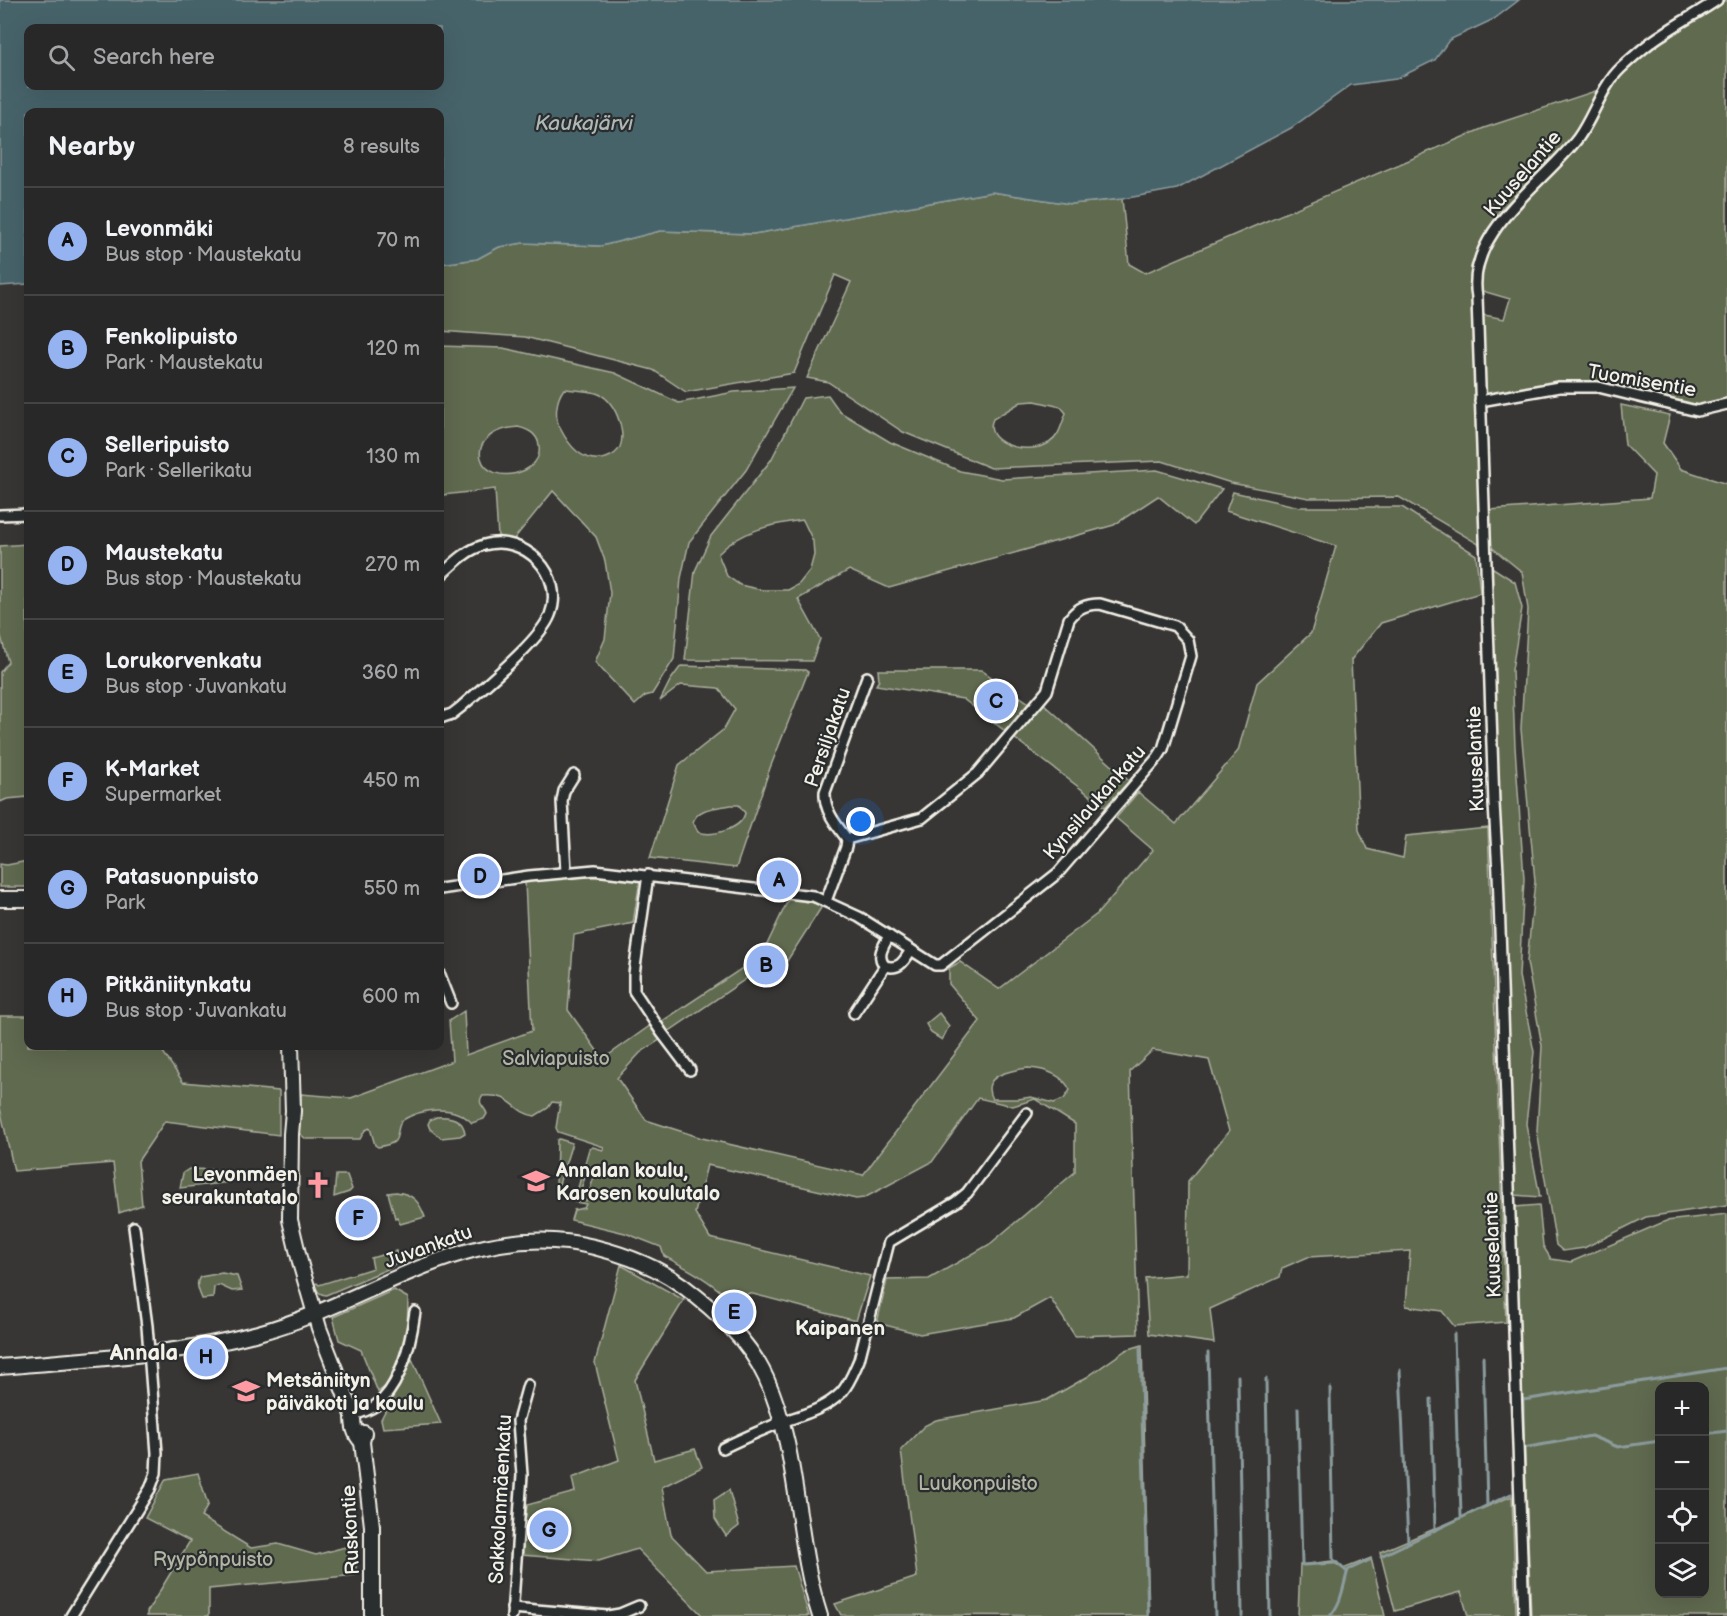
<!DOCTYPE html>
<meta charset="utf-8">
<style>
:root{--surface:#292828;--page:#313030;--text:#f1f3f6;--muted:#a5a6a8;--line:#454445;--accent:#95b2f1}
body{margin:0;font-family:"Balsamiq Sans",sans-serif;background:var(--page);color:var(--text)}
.controls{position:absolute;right:18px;bottom:18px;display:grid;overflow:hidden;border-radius:12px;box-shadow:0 6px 24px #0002}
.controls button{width:54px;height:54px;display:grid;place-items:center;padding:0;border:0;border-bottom:2px solid var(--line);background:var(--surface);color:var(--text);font:30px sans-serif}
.you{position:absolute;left:861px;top:822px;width:21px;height:21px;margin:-15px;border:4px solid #fff;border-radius:50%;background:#1a73e8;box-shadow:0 0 0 9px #1a73e833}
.badge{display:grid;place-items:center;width:39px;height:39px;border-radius:50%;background:var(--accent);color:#111;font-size:20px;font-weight:700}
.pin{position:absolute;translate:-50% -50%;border:3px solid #fff;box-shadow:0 2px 6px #0006}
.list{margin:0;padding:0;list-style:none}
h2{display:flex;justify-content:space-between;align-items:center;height:78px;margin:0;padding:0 24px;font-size:26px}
h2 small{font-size:20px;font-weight:400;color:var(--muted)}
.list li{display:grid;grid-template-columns:39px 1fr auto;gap:18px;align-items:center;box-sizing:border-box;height:108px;padding:0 24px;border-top:2px solid var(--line)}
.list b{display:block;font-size:22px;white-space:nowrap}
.list p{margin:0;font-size:20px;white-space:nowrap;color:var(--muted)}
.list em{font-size:20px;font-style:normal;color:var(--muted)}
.icon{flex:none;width:33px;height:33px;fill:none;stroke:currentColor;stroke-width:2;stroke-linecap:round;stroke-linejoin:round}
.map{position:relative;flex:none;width:1727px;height:1616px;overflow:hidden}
.search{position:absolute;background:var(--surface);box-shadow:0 6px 24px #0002;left:24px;top:24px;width:420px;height:66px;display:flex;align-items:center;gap:15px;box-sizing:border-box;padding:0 21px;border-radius:12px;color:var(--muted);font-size:22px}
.panel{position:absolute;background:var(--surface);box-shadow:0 6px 24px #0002;left:24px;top:108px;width:420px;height:942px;border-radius:12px}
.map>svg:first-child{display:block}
.green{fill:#616a50;stroke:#aaae9c;stroke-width:1.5;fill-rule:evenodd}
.water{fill:#46636b;stroke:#8c9c9d;stroke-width:1.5;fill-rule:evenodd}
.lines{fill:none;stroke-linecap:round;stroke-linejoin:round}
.stream{stroke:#8c9c9d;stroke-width:3}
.street-casing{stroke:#f4f1e8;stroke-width:14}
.secondary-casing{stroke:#f4f1e8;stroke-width:18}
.street{stroke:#2a2d2e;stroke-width:9}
.secondary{stroke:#2a2d2e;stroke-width:14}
.labels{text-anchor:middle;stroke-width:4.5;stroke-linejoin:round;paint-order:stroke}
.street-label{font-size:20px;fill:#f4f1e8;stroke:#2a2d2e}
.park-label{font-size:20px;fill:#b2b4a4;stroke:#2a2d2e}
.poi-label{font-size:20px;font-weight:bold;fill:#f4f1e8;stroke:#2a2d2e;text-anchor:start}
.water-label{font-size:21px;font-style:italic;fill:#aeb8b6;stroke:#2a2d2e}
.neighbourhood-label{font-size:21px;font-weight:bold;fill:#f4f1e8;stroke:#2a2d2e}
.quarter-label{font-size:22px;font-weight:bold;fill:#f4f1e8;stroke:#2a2d2e}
</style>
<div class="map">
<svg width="1727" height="1616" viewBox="0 0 1727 1616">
<rect width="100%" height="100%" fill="#373635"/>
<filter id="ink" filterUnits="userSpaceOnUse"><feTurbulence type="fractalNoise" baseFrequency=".0167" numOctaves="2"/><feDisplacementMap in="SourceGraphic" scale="12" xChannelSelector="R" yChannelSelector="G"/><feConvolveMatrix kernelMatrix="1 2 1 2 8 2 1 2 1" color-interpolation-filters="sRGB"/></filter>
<g filter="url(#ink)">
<g class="green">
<polygon points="1725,0 1727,0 1727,401 1694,407 1601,383 1549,383 1483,397 1479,314 1504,319 1510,299 1479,290 1486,256 1509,219 1580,145 1614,80 1650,47"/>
<path d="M1601 89 1568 144 1499 211 1471 266 1480 545 1399 497 1309 498 1231 483 1162 461 991 468 903 432 828 382 807 378 851 282 835 275 794 373 686 392 653 370 525 337 440 331V264L477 259 499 247 523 243 601 246 660 231 753 234 992 192 1071 204 1122 199 1129 264 1145 273 1484 128ZM1035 401 1061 407 1066 413C1063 420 1061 429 1057 435 1042 460 980 447 993 419L1021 402Z"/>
<path d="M440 346 503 348 615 373 679 403 734 392 793 388 746 470 689 542 681 578 674 659 652 694 645 696 635 705 595 662 605 639 610 593 605 561 596 537 553 491 514 539 498 537 495 489 443 495 440 498ZM564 389C574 390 586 390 596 393 614 398 627 431 620 447 617 453 612 456 606 458 584 464 569 446 560 428 554 417 556 399 564 389ZM518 427C532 430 541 438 539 453 538 460 532 467 525 470 478 491 457 432 518 427Z"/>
<path d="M828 395 840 412 890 442 960 471 1002 479 1157 470 1222 489 1194 525 1158 496 1114 525 889 588 849 570 798 599 820 639 812 661 685 660 695 571 711 536 771 460 803 398ZM803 520 813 541 814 555 810 570 799 584 788 590H762L740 585 727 576 718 554C740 531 772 524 803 520Z"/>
<polygon points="1621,405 1670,415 1663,443 1681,469 1727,484 1727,1205 1646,1217 1584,1248 1563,1251 1556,1245 1537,1131 1542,1046 1527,962 1535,881 1521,729 1528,609 1522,572 1490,546 1489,510 1650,498 1654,475 1625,445"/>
<path d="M1233 492 1300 507H1402L1476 555 1480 593 1381 623 1351 660 1359 830 1367 849 1403 858 1406 836 1488 828 1506 1322 1454 1326 1442 1311 1406 1306 1410 1251 1308 1257 1282 1268 1280 1277 1210 1309 1214 1343 1149 1334 1145 1278 1187 1274 1188 1181 1229 1131 1209 1060 1153 1050 1130 1071 1138 1334 1075 1336 1050 1298 1014 1318 920 1334 877 1323 887 1280 929 1279 990 1244 1075 1172V1124L1035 1099 1013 1106 978 1098 932 1162 864 1198 856 1199 707 1165 695 1213 710 1238 870 1276 856 1321 749 1293 732 1305C722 1286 683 1266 664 1256L661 1247 625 1233 571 1220 574 1210 584 1208 586 1204 574 1202 589 1149 593 1147 603 1150 604 1147 558 1132 556 1128 560 1103 552 1102 548 1108 535 1116C511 1112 514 1093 482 1096 477 1105 485 1106 487 1114L484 1119 472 1123C454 1104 422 1108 401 1121 393 1139 404 1142 378 1147L375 1145 370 1128 365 1130 360 1139H306L299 1133 301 1094 351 1098 452 1061 449 1021 464 1011 466 1055 532 1031 525 882C566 877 599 875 640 880L633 923 574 935 568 1010 603 1059 651 1025 661 1039 640 1053 617 1078 646 1120 702 1138 863 1175 980 1021 949 984V968L960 962 999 989 1097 914 1153 850 1116 818 1138 792 1176 824 1238 751 1257 683 1311 633 1336 546 1226 511ZM1028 1068C1045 1069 1062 1074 1070 1090L1064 1099 1054 1103 1031 1097 1018 1099H992C979 1075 1012 1070 1028 1068ZM588 1169 596 1171 586 1201 578 1197Z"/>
<polygon points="27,544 28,797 7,799 0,802 0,672 8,662 0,633 0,546"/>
<polygon points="1490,566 1515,582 1522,608 1512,670 1515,747 1524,879 1519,976 1534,1052 1526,1124 1540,1197 1514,1195"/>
<path d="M681 666 805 670 808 672 770 768 736 868 650 858 679 765 723 730 735 709 718 688 681 685 660 701 670 681ZM731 805H739L745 813C742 829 712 837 698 832L693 822C698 807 717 808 731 805Z"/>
<polygon points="878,670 981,670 1029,703 1005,731 963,699 876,685 879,680"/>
<polygon points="1043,703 1129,781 1105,807 1014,738"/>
<polygon points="28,861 28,887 0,887 0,864 7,865"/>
<polygon points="789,898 819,904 821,908 778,975 765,966 668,1032 661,1022 762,955"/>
<polygon points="939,1013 949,1026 942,1040 931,1033 926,1024"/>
<polygon points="0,1016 28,1016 28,1046 159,1046 183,1082 279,1091 279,1135 165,1121 138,1161 142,1205 119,1213 113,1163 14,1171 0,1108"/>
<path d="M436 1117C449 1116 463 1118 465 1133L460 1136 441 1138 430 1129 428 1124 430 1120Z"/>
<polygon points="559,1139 572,1143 559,1184 556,1187 557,1140"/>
<polygon points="189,1169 225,1170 230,1182 180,1188 183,1173"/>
<polygon points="336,1175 347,1175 352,1189 349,1192 334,1197"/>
<path d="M396 1192C413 1194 419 1201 425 1217L400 1224 397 1217 395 1218 388 1193Z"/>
<path d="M1539 1205 1543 1246 1551 1259 1571 1262 1666 1221 1727 1214V1616H1531L1515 1207ZM1704 1386V1594H1660V1386Z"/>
<path d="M396 1251 398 1261 390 1268 326 1295C319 1295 316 1290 314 1284L317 1283 319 1285 373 1268 371 1258Z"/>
<polygon points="621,1265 684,1300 635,1380 654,1460 695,1449 702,1467 662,1487 671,1535 706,1571 794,1566 809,1616 703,1616 637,1549 599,1561 521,1555 527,1505 575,1492 572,1478 619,1460 595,1363"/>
<path d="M222 1273 237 1276 242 1290 232 1291 219 1285 214 1287 213 1298 202 1299C199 1291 195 1284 200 1277Z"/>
<polygon points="394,1290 408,1298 407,1337 387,1385 378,1392 361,1350 339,1340 333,1317"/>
<polygon points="1142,1345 1149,1616 841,1615 835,1604 917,1577 901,1450 924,1426 936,1420 1047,1400 1087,1377 1126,1350"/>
<polygon points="412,1359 441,1424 383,1428 381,1419"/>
<polygon points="198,1473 208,1505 201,1517 251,1548 278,1544 316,1555 356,1544 356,1575 209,1589 209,1616 147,1616 147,1612 190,1541 145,1518 166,1479"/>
<polygon points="729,1490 739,1526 726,1536 715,1519 714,1500"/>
<polygon points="1512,1496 1516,1616 1468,1616 1461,1592 1395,1611 1380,1552"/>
<polygon points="1371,1558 1385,1616 1298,1616 1300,1565 1332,1561 1343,1569"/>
</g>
<path class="water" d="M0 0H1519L1494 19 1449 40 1435 60 1396 79 1351 85 1291 128 1177 189 1122 199 1071 204 992 192 753 234 660 231 601 246 523 243 499 247 477 259 440 264V112H28V284L0 286ZM28 28H440V86H28Z"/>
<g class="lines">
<g class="stream">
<polyline points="1454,1334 1457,1440 1459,1450 1461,1516"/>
<polyline points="1140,1348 1148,1616"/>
<polyline points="1208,1353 1215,1616"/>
<polyline points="1483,1357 1487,1505"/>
<polyline points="1400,1370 1408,1542"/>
<polyline points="1238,1376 1242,1616"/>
<polyline points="1266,1379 1270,1616"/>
<polyline points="1330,1388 1333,1559 1347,1572"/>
<polyline points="1431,1399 1435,1529"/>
<polyline points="1298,1408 1302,1564 1303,1565 1336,1563"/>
<polyline points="1704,1434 1727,1431"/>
<polyline points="1523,1448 1591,1436 1618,1447 1660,1441"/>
<polyline points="1524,1488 1523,1400 1727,1368"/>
<polyline points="1381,1556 1511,1494"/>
<path d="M1330 1616C1342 1603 1343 1586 1348 1570L1370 1560"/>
</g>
<defs>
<g id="street">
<polyline points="1480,401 1559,387 1598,387 1697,411 1727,404"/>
<polyline points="0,515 28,514"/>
<path d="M440 576C453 564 466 550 484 545 524 533 566 575 550 615 540 641 483 687 461 707L452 714 440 718"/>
<path d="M847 839C836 824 824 811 825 792L867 677"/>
<polyline points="566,872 562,801 564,791 574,775"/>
<polyline points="648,875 634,974 634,991 662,1033 690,1070"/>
<path d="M440 889 529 876 595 870 813 896 859 917 935 965H941L1058 873 1158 757 1163 749 1191 656 1188 640 1175 626 1100 604C1086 604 1077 608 1069 619L1047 691 978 773 922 818 847 839 846 847 826 901"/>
<path d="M889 936C883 947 876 956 885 966 900 970 904 961 911 950"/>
<polyline points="440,975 451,1003"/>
<polyline points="854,1013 885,966"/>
<path d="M353 1415C360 1413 369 1410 375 1406 401 1387 411 1341 415 1312"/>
<path d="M723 1448C741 1439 760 1431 779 1423 801 1415 824 1410 841 1393 850 1383 854 1371 859 1360L889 1242 956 1202 967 1193 1027 1113"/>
<polyline points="512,1608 608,1616 620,1614 639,1606"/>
<polyline points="71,1616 150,1489 156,1473 157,1453 147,1326 134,1227"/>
<polyline points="512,1616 522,1475 518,1421 528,1385"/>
<path d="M1524 1616 1498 872 1494 804 1477 297C1465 232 1544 183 1578 138 1594 116 1601 87 1621 68 1634 56 1648 43 1663 34 1680 22 1700 12 1717 0"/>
</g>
<g id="secondary">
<polyline points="0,899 28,899"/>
<path d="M291 1046 293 1111 291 1134 290 1220 301 1266 319 1328 353 1415C353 1426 354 1434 362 1442"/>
<path d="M0 1367C88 1359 173 1356 258 1333 372 1303 469 1216 594 1247 626 1255 656 1266 683 1286 716 1311 748 1339 766 1378 800 1452 795 1539 820 1616"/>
<polyline points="364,1433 362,1442 372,1526 372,1616"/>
</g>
</defs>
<use href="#street" class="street-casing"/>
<use href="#secondary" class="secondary-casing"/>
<use href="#street" class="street"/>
<use href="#secondary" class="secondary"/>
</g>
</g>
<defs>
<symbol id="school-bare" viewBox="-9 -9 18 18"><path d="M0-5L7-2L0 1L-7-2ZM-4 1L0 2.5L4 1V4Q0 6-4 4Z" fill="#ff9aa2" stroke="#2a2d2e" stroke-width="2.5" paint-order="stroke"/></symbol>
<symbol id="church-bare" viewBox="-9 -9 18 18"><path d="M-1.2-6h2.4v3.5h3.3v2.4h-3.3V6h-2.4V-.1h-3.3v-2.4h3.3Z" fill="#ff9aa2" stroke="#2a2d2e" stroke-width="2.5" paint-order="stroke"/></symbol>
</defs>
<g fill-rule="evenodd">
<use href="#school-bare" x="517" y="1162" width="38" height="38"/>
<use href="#church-bare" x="299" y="1166" width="38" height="38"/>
<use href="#school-bare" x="227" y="1372" width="38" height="38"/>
</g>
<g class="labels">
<g class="street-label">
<text transform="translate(1522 173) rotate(-49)" y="7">Kuuselantie</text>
<text transform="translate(1642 380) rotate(10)" y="7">Tuomisentie</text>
<text transform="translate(827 737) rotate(-71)" y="7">Persiljakatu</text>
<text transform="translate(1475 759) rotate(-92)" y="7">Kuuselantie</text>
<text transform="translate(1094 802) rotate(-49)" y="7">Kynsilaukankatu</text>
<text transform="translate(1492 1245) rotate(-92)" y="7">Kuuselantie</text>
<text transform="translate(428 1246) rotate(-20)" y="7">Juvankatu</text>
<text transform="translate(500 1499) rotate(-87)" y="7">Sakkolanmäenkatu</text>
<text transform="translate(350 1530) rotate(-93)" y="7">Ruskontie</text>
</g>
<g class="park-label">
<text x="556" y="1065">Salviapuisto</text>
<text x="978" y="1490">Luukonpuisto</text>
<text x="213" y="1566">Ryypönpuisto</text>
</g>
<g class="poi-label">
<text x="556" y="1177">Annalan koulu,<tspan x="556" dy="23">Karosen koulutalo</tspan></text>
<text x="298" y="1181" text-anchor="end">Levonmäen<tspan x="298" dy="23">seurakuntatalo</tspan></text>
<text x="266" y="1387">Metsäniityn<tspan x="266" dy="23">päiväkoti ja koulu</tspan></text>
</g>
<g class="water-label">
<text x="584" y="130">Kaukajärvi</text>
</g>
<g class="neighbourhood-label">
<text x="840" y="1335">Kaipanen</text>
</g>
<g class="quarter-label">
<text x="144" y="1360">Annala</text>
</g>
</g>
</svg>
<div class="controls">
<button>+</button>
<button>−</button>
<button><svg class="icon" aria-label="locate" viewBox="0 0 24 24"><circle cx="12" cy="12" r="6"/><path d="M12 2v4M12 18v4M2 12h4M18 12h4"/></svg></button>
<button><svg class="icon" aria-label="layers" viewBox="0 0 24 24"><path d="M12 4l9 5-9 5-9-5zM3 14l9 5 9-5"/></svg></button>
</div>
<div class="you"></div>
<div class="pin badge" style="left:779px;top:880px">A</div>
<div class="pin badge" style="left:766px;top:965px">B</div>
<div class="pin badge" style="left:996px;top:701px">C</div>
<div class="pin badge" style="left:480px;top:876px">D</div>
<div class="pin badge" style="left:734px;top:1312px">E</div>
<div class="pin badge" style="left:358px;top:1218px">F</div>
<div class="pin badge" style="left:549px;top:1530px">G</div>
<div class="pin badge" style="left:206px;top:1357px">H</div>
<div class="search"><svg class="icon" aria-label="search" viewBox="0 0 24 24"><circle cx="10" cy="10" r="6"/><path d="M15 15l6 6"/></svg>Search here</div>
<section class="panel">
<h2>Nearby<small>8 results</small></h2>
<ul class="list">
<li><span class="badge">A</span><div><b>Levonmäki</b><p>Bus stop · Maustekatu</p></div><em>70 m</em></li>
<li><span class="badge">B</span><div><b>Fenkolipuisto</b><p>Park · Maustekatu</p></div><em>120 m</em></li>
<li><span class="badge">C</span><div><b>Selleripuisto</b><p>Park · Sellerikatu</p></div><em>130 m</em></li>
<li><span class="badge">D</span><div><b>Maustekatu</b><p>Bus stop · Maustekatu</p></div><em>270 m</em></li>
<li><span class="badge">E</span><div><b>Lorukorvenkatu</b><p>Bus stop · Juvankatu</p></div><em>360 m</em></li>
<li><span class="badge">F</span><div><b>K-Market</b><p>Supermarket</p></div><em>450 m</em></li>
<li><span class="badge">G</span><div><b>Patasuonpuisto</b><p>Park</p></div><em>550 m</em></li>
<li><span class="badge">H</span><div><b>Pitkäniitynkatu</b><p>Bus stop · Juvankatu</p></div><em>600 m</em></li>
</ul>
</section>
</div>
